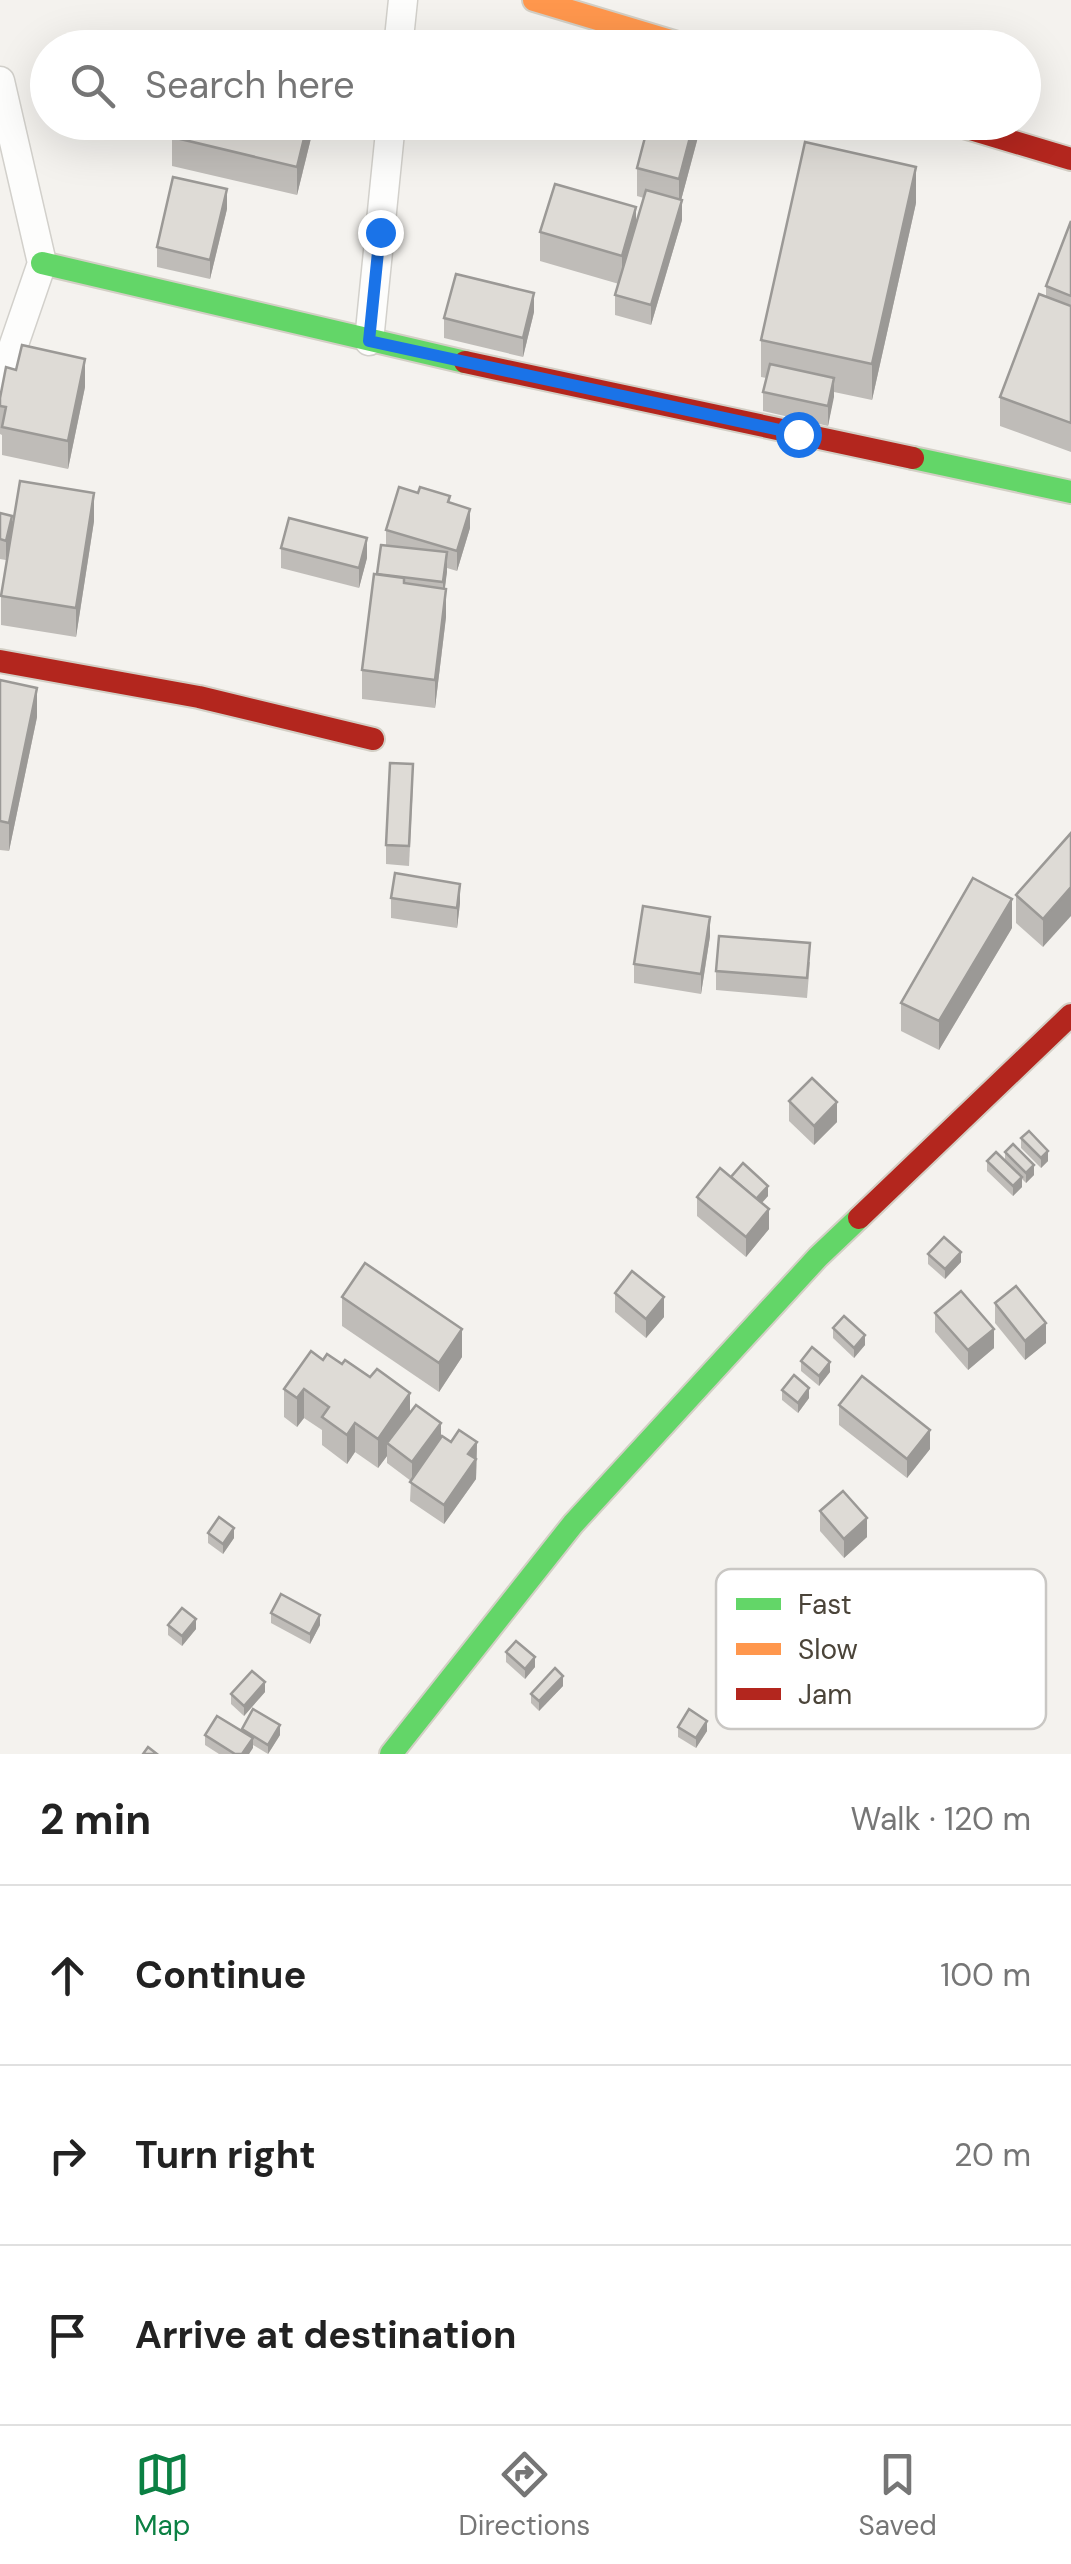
<!DOCTYPE html>
<meta charset="utf-8">
<style>
:root{--surface:#fff;--page:#f6f6f6;--text:#222;--muted:#767676;--line:#e0e0e0;--accent:#0b8043}
body{margin:0;font-family:"DM Sans",sans-serif;background:var(--page);color:var(--text)}
.stop{position:absolute;width:30px;height:30px;margin:-22px;border:8px solid #1a73e8;border-radius:50%;background:#fff}
.stop.end{background:#1a73e8;border-color:#fff;box-shadow:0 2px 10px #0008}
.list{margin:0;padding:0;list-style:none}
h2{display:flex;justify-content:space-between;align-items:center;height:130px;margin:0;padding:0 40px;font-size:42px}
h2 small{font-size:32px;font-weight:400;color:var(--muted)}
.list li{display:grid;grid-template-columns:65px 1fr auto;gap:30px;align-items:center;box-sizing:border-box;height:180px;padding:0 40px;border-top:2px solid var(--line)}
.list b{display:block;font-size:38px;white-space:nowrap}
.list em{font-size:32px;font-style:normal;color:var(--muted)}
.icon{flex:none;width:55px;height:55px;fill:none;stroke:currentColor;stroke-width:2;stroke-linecap:round;stroke-linejoin:round}
.map{position:relative;flex:none;width:1071px;height:1754px;overflow:hidden}
.search{position:absolute;background:var(--surface);box-shadow:0 10px 40px #0002;left:30px;right:30px;top:30px;height:110px;display:flex;align-items:center;gap:25px;box-sizing:border-box;padding:0 35px;border-radius:55px;color:var(--muted);font-size:38px}
.sheet{height:670px;background:var(--surface)}
nav{display:flex;justify-content:space-around;align-items:center;box-sizing:border-box;height:140px;border-top:2px solid var(--line);background:var(--surface);font-size:28px;color:var(--muted)}
nav a{display:grid;justify-items:center;gap:5px}
nav .on{color:var(--accent)}
.map>svg:first-child{display:block}
.lines{fill:none;stroke-linecap:round;stroke-linejoin:round}
.street-casing{stroke:#d2d0cb;stroke-width:31}
.fast-casing{stroke:#d3cfc5;stroke-width:26}
.slow-casing{stroke:#d3cfc5;stroke-width:26}
.jam-casing{stroke:#d3cfc5;stroke-width:26}
.street{stroke:#fdfdfc;stroke-width:28}
.fast{stroke:#63d668;stroke-width:22}
.slow{stroke:#ff974d;stroke-width:22}
.jam{stroke:#b3261e;stroke-width:22}
.wall{fill:#bfbcb8}
.shaded-wall{fill:#9b9996}
.building{fill:#dedbd6;stroke:#9b9996;stroke-width:2.5}
.route{stroke:#1a73e8;stroke-width:12}
.key{fill:#fff;stroke:#c9c7c4;stroke-width:2.5}
.key-label{font-size:28px;fill:#4b4439}
</style>
<div class="map">
<svg width="1071" height="1754" viewBox="0 0 1071 1754">
<rect width="100%" height="100%" fill="#f4f2ee"/>
<g class="lines">
<defs>
<g id="street">
<polyline points="398,48 403,0"/>
<polyline points="0,81 42,263 0,385"/>
<polyline points="369,341 391,122"/>
</g>
<g id="fast">
<polyline points="42,263 465,362"/>
<polyline points="913,458 1071,492"/>
<polyline points="391,1754 573,1524 818,1257 859,1218"/>
</g>
<polyline id="slow" points="534,0 694,48"/>
<g id="jam">
<polyline points="947,122 1071,159"/>
<polyline points="465,362 913,458"/>
<polyline points="0,661 199,697 373,739"/>
<polyline points="859,1218 1071,1015"/>
</g>
</defs>
<use href="#street" class="street-casing"/>
<use href="#fast" class="fast-casing"/>
<use href="#slow" class="slow-casing"/>
<use href="#jam" class="jam-casing"/>
<use href="#street" class="street"/>
<use href="#fast" class="fast"/>
<use href="#slow" class="slow"/>
<use href="#jam" class="jam"/>
</g>
<g class="wall">
<polygon points="312,122 312,134 297,195 172,166 172,137"/>
<polygon points="649,122 702,122 681,200 682,220 651,325 615,315 615,295 619,284 540,261 540,232 636,224 644,198 637,196 637,168"/>
<polygon points="707,122 747,122 744,133"/>
<polygon points="916,203 872,400 834,392 828,426 763,411 763,392 767,378 761,377 761,340"/>
<polygon points="227,209 210,279 157,267 157,247"/>
<polygon points="1071,221 1071,452 1000,426 1000,397 1046,297 1046,286"/>
<polygon points="534,312 523,357 444,338 444,318"/>
<polygon points="85,387 68,469 2,455 2,435 0,434 0,398"/>
<polygon points="450,503 470,528 457,571 447,568 445,588 446,617 435,708 362,699 362,670 377,574 386,546 386,530"/>
<polygon points="0,513 12,529 94,521 76,637 1,625 1,596 9,548 6,560 0,559"/>
<polygon points="281,548 367,558 359,588 281,568"/>
<polygon points="0,680 37,717 9,851 0,850"/>
<polygon points="413,784 409,866 386,864 386,845"/>
<polygon points="1071,833 1043,947 1016,923 1016,895"/>
<polygon points="391,898 460,903 457,928 391,918"/>
<polygon points="1012,928 939,1050 901,1031 901,1003"/>
<polygon points="710,936 701,994 634,983 634,964"/>
<polygon points="810,962 807,998 716,990 716,971"/>
<polygon points="789,1101 837,1122 814,1145 789,1121"/>
<polygon points="1021,1138 1048,1161 1041,1168 1021,1148"/>
<polygon points="1005,1152 1034,1175 1026,1183 1022,1179 1022,1187 1013,1196 987,1171 987,1161 1005,1161"/>
<polygon points="731,1177 768,1196 762,1203 769,1229 746,1257 697,1216 697,1197"/>
<polygon points="928,1254 961,1262 945,1279 928,1264"/>
<polygon points="615,1293 664,1317 646,1338 615,1312"/>
<polygon points="342,1297 462,1357 439,1392 342,1326"/>
<polygon points="995,1303 1046,1343 1025,1360 995,1323"/>
<polygon points="935,1313 994,1348 968,1370 935,1332"/>
<polygon points="833,1328 865,1345 854,1358 833,1338"/>
<polygon points="323,1360 342,1364 410,1412 441,1438 451,1442 477,1442 476,1479 444,1524 410,1501 411,1481 387,1463 387,1456 378,1468 355,1452 347,1464 322,1445 322,1430 304,1418 297,1427 284,1417 284,1389"/>
<polygon points="801,1361 830,1372 819,1386 801,1371"/>
<polygon points="782,1390 809,1398 798,1413 782,1400"/>
<polygon points="839,1405 930,1449 907,1478 839,1425"/>
<polygon points="820,1511 867,1537 844,1558 820,1531"/>
<polygon points="208,1533 234,1538 223,1554 208,1543"/>
<polygon points="271,1613 320,1625 310,1644 271,1623"/>
<polygon points="168,1625 196,1629 182,1646 168,1635"/>
<polygon points="506,1652 535,1667 525,1679 506,1662"/>
<polygon points="563,1686 539,1711 531,1703 531,1694"/>
<polygon points="265,1692 244,1716 231,1704 231,1694"/>
<polygon points="678,1727 707,1731 696,1748 678,1737"/>
<polygon points="242,1729 280,1735 268,1754 253,1745 249,1754 219,1754 205,1745 205,1735 242,1732"/>
</g>
<g class="shaded-wall">
<polygon points="308,122 312,122 312,134 297,195 297,167"/>
<polygon points="694,122 702,122 679,208 679,179"/>
<polygon points="916,167 916,203 872,400 872,364"/>
<polygon points="227,189 227,209 210,279 210,260"/>
<polygon points="682,200 682,220 651,325 651,305"/>
<polygon points="636,207 636,236 622,284 622,256"/>
<polygon points="534,293 534,312 523,357 523,338"/>
<polygon points="85,359 85,387 68,469 68,441"/>
<polygon points="834,378 834,397 828,426 828,406"/>
<polygon points="94,493 94,521 76,637 76,608"/>
<polygon points="470,509 470,528 457,571 457,551"/>
<polygon points="12,516 12,536 6,560 6,541"/>
<polygon points="367,538 367,558 359,588 359,568"/>
<polygon points="447,552 447,572 443,602 443,582"/>
<polygon points="446,589 446,617 435,708 435,680"/>
<polygon points="37,688 37,717 9,851 9,823"/>
<polygon points="460,884 460,903 457,928 457,908"/>
<polygon points="1071,887 1071,916 1043,947 1043,919"/>
<polygon points="1012,899 1012,928 939,1050 939,1021"/>
<polygon points="710,917 710,936 701,994 701,974"/>
<polygon points="837,1102 837,1122 814,1145 814,1126"/>
<polygon points="1048,1151 1048,1161 1041,1168 1041,1158"/>
<polygon points="1034,1165 1034,1175 1026,1183 1026,1173"/>
<polygon points="1022,1177 1022,1187 1013,1196 1013,1186"/>
<polygon points="768,1186 768,1196 754,1211 754,1201"/>
<polygon points="769,1209 769,1229 746,1257 746,1237"/>
<polygon points="961,1252 961,1262 945,1279 945,1269"/>
<polygon points="664,1297 664,1317 646,1338 646,1319"/>
<polygon points="1046,1323 1046,1343 1025,1360 1025,1341"/>
<polygon points="462,1329 462,1357 439,1392 439,1363"/>
<polygon points="994,1329 994,1348 968,1370 968,1350"/>
<polygon points="865,1335 865,1345 854,1358 854,1348"/>
<polygon points="830,1362 830,1372 819,1386 819,1376"/>
<polygon points="809,1388 809,1398 798,1413 798,1403"/>
<polygon points="304,1389 304,1418 297,1427 297,1398"/>
<polygon points="410,1393 410,1421 387,1443 387,1456 378,1468 378,1439"/>
<polygon points="355,1423 355,1452 347,1464 347,1435"/>
<polygon points="441,1423 441,1443 412,1481 412,1462"/>
<polygon points="930,1430 930,1449 907,1478 907,1459"/>
<polygon points="477,1442 476,1479 444,1524 444,1505 468,1454"/>
<polygon points="867,1518 867,1537 844,1558 844,1539"/>
<polygon points="234,1528 234,1538 223,1554 223,1544"/>
<polygon points="320,1615 320,1625 310,1644 310,1634"/>
<polygon points="196,1619 196,1629 182,1646 182,1636"/>
<polygon points="535,1657 535,1667 525,1679 525,1669"/>
<polygon points="563,1676 563,1686 539,1711 539,1701"/>
<polygon points="265,1682 265,1692 244,1716 244,1706"/>
<polygon points="707,1721 707,1731 696,1748 696,1738"/>
<polygon points="280,1725 280,1735 268,1754 268,1745"/>
<polygon points="253,1738 253,1748 249,1754 242,1754"/>
</g>
<g class="building">
<polygon points="176,122 308,122 297,167 172,137"/>
<polygon points="649,122 694,122 679,179 637,168"/>
<polygon points="805,142 916,167 872,364 761,340"/>
<polygon points="173,177 227,189 210,260 157,247"/>
<polygon points="555,184 636,207 622,256 540,232"/>
<polygon points="646,190 682,200 651,305 615,295"/>
<polygon points="1071,221 1071,296 1046,286"/>
<polygon points="456,274 534,293 523,338 444,318"/>
<polygon points="1039,294 1071,306 1071,423 1000,397"/>
<polygon points="22,345 85,359 68,441 2,427 6,407 0,406 0,398 6,367 16,370"/>
<polygon points="770,364 834,378 828,406 763,392"/>
<polygon points="20,481 94,493 76,608 1,596"/>
<polygon points="399,487 418,493 420,487 450,496 448,502 470,509 457,551 386,530"/>
<polygon points="0,513 12,516 6,541 0,539"/>
<polygon points="289,518 367,538 359,568 281,548"/>
<polygon points="381,545 447,552 443,582 377,574"/>
<polygon points="374,574 404,578 404,583 446,589 435,680 362,670"/>
<polygon points="0,680 37,688 9,823 0,821"/>
<polygon points="390,763 413,764 409,846 386,845"/>
<polygon points="1071,833 1071,887 1043,919 1016,895"/>
<polygon points="395,873 460,884 457,908 391,898"/>
<polygon points="973,878 1012,899 939,1021 901,1003"/>
<polygon points="643,906 710,917 701,974 634,964"/>
<polygon points="719,936 810,943 807,978 716,971"/>
<polygon points="812,1078 837,1102 814,1126 789,1101"/>
<polygon points="1029,1131 1048,1151 1041,1158 1021,1138"/>
<polygon points="1013,1144 1034,1165 1026,1173 1005,1152"/>
<polygon points="996,1152 1022,1177 1013,1186 987,1161"/>
<polygon points="743,1163 768,1186 756,1199 731,1177"/>
<polygon points="720,1168 769,1209 746,1237 697,1197"/>
<polygon points="944,1237 961,1252 945,1269 928,1254"/>
<polygon points="365,1263 462,1329 439,1363 342,1297"/>
<polygon points="632,1271 664,1297 646,1319 615,1293"/>
<polygon points="1016,1286 1046,1323 1025,1341 995,1303"/>
<polygon points="961,1291 994,1329 968,1350 935,1313"/>
<polygon points="844,1316 865,1335 854,1348 833,1328"/>
<polygon points="812,1347 830,1362 819,1376 801,1361"/>
<polygon points="311,1351 323,1360 327,1354 342,1364 345,1360 370,1377 377,1369 410,1393 378,1439 355,1423 347,1435 322,1417 329,1407 304,1389 297,1398 284,1389"/>
<polygon points="794,1375 809,1388 798,1403 782,1390"/>
<polygon points="862,1376 930,1430 907,1459 839,1405"/>
<polygon points="416,1405 441,1423 412,1462 387,1443"/>
<polygon points="459,1430 477,1442 468,1454 476,1459 444,1505 410,1482 442,1436 451,1442"/>
<polygon points="843,1491 867,1518 844,1539 820,1511"/>
<polygon points="219,1517 234,1528 223,1544 208,1533"/>
<polygon points="281,1594 320,1615 310,1634 271,1613"/>
<polygon points="182,1608 196,1619 182,1636 168,1625"/>
<polygon points="516,1641 535,1657 525,1669 506,1652"/>
<polygon points="555,1668 563,1676 539,1701 531,1694"/>
<polygon points="252,1671 265,1682 244,1706 231,1694"/>
<polygon points="253,1709 280,1725 268,1745 242,1729"/>
<polygon points="689,1709 707,1721 696,1738 678,1727"/>
<polygon points="217,1716 253,1738 242,1754 235,1754 205,1735"/>
<polygon points="148,1747 157,1754 143,1754"/>
</g>
<g class="lines">
<polyline class="route" points="380,232 369,341 798,434"/>
</g>
<rect x="716" y="1569" width="330" height="160" rx="15" class="key"/>
<rect x="736" y="1598" width="45" height="12" fill="#63d668"/>
<rect x="736" y="1643" width="45" height="12" fill="#ff974d"/>
<rect x="736" y="1688" width="45" height="12" fill="#b3261e"/>
<g class="key-label">
<text x="798" y="1614">Fast</text>
<text x="798" y="1659">Slow</text>
<text x="798" y="1704">Jam</text>
</g>
</svg>
<div class="stop" style="left:798px;top:434px"></div>
<div class="stop end" style="left:380px;top:232px"></div>
<div class="search"><svg class="icon" aria-label="search" viewBox="0 0 24 24"><circle cx="10" cy="10" r="6"/><path d="M15 15l6 6"/></svg>Search here</div>
</div>
<section class="sheet">
<h2>2 min<small>Walk · 120 m</small></h2>
<ul class="list">
<li><svg class="icon" aria-label="ahead" viewBox="0 0 24 24"><path d="M12 20V5M6 11l6-6 6 6"/></svg><div><b>Continue</b></div><em>100 m</em></li>
<li><svg class="icon" aria-label="right" viewBox="0 0 24 24"><path d="M7 20v-9h11M14 6l5 5-5 5"/></svg><div><b>Turn right</b></div><em>20 m</em></li>
<li><svg class="icon" aria-label="arrive" viewBox="0 0 24 24"><path d="M6 21V4h12l-3 4 3 4H6"/></svg><div><b>Arrive at destination</b></div></li>
</ul>
</section>
<nav>
<a class="on"><svg class="icon" aria-label="map" viewBox="0 0 24 24"><path d="M3 6l6-2 6 2 6-2v14l-6 2-6-2-6 2zM9 4v14M15 6v14"/></svg>Map</a>
<a><svg class="icon" aria-label="directions" viewBox="0 0 24 24"><path d="M12 3l9 9-9 9-9-9zM9 14v-3h6M13 9l2 2-2 2"/></svg>Directions</a>
<a><svg class="icon" aria-label="saved" viewBox="0 0 24 24"><path d="M7 4h10v16l-5-4-5 4z"/></svg>Saved</a>
</nav>
